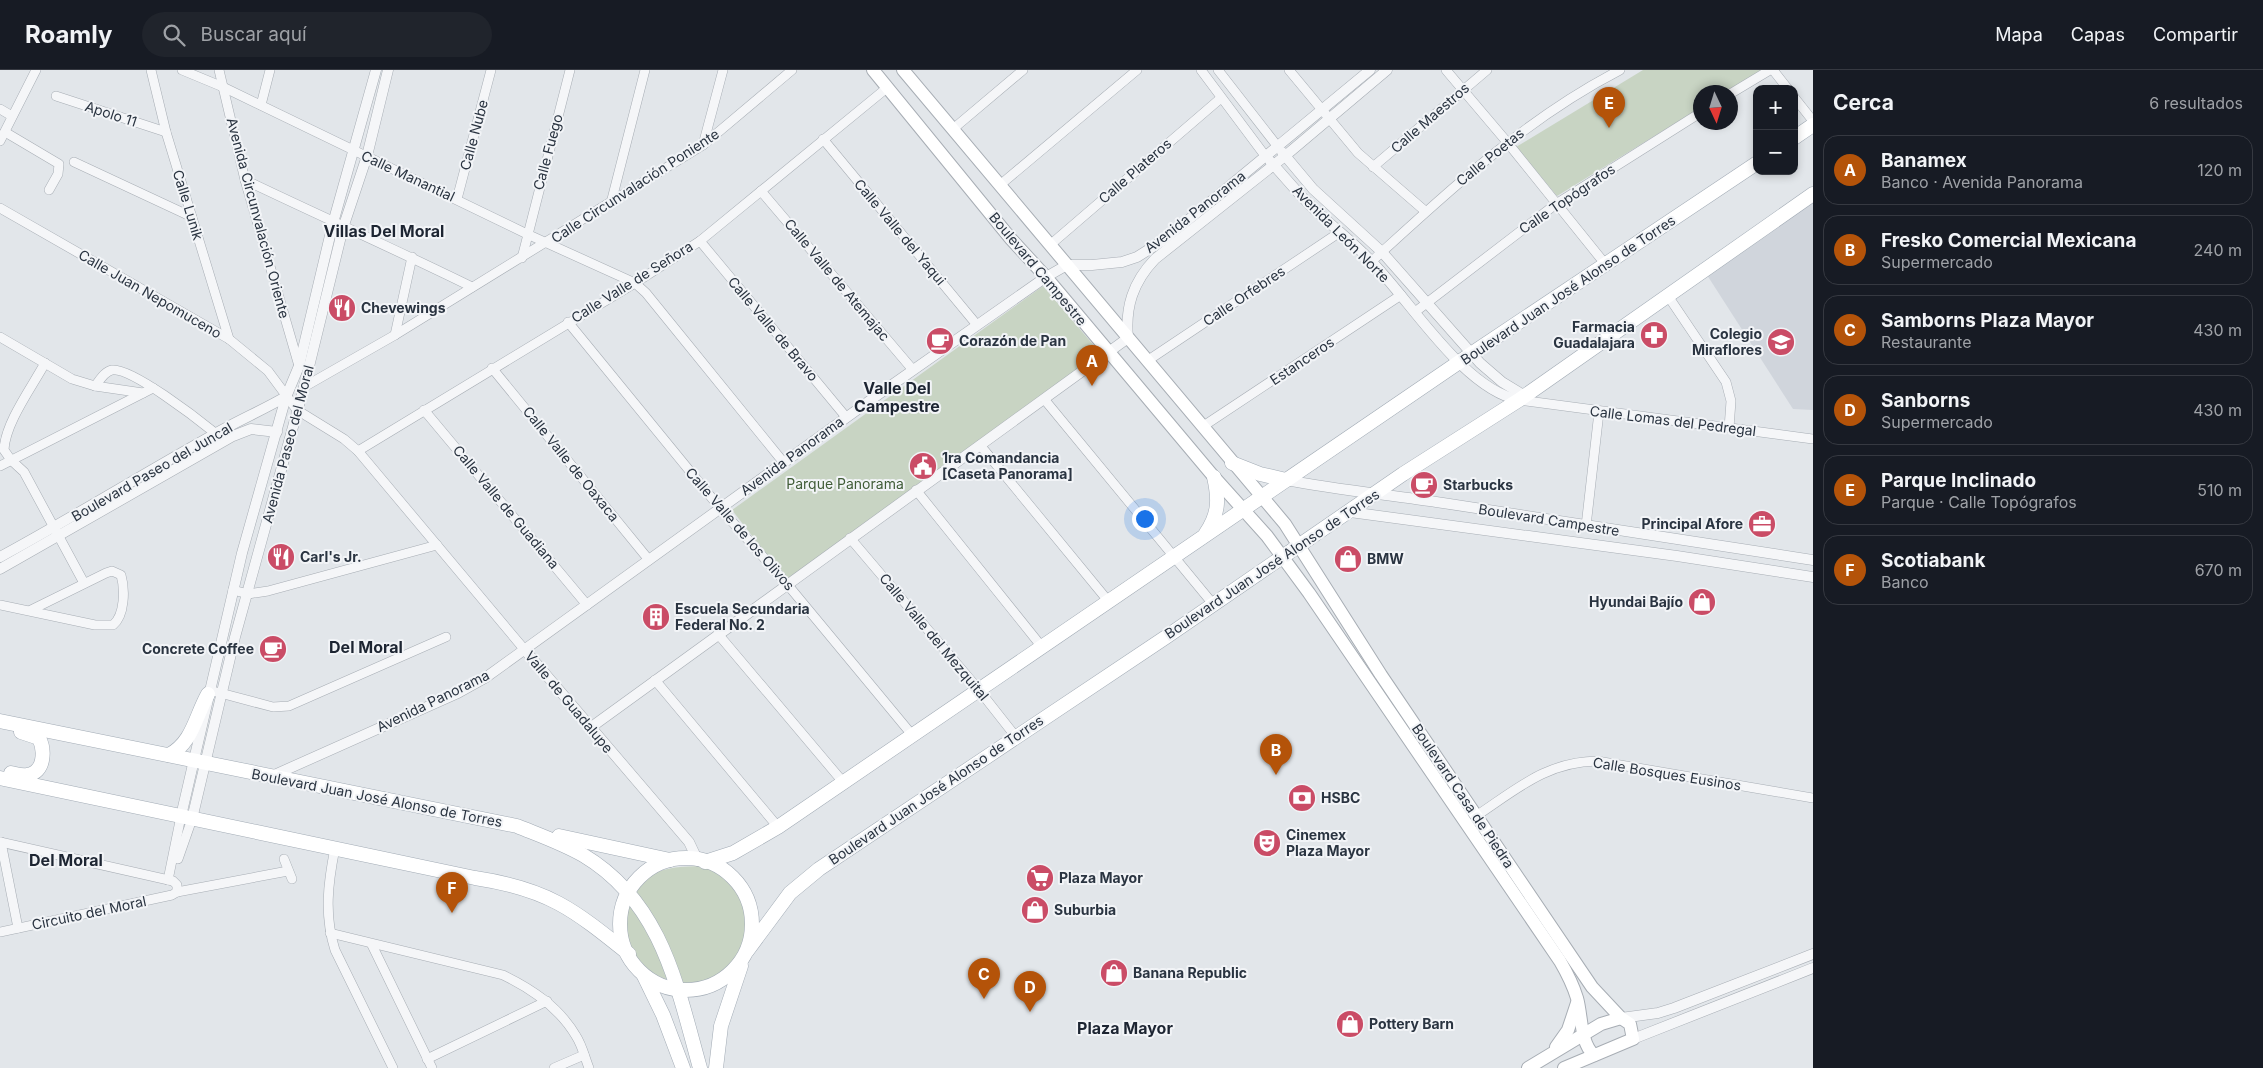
<!DOCTYPE html>
<html lang="es">
<meta charset="utf-8">
<style>
:root{--surface:#171b24;--page:#20242c;--text:#f1f3f6;--muted:#9ea1a6;--line:#363941;--accent:#b45309}
body{margin:0;font-family:Inter,sans-serif;background:var(--page);color:var(--text)}
.controls{position:absolute;right:15px;top:15px;display:grid;overflow:hidden;border-radius:10px;box-shadow:0 2px 8px #0003}
.controls button{width:45px;height:45px;display:grid;place-items:center;padding:0;border:0;border-bottom:1px solid var(--line);background:var(--surface);color:var(--text);font:25px sans-serif}
.compass{position:absolute;left:1693px;top:15px;width:45px;height:45px;border-radius:50%;background:var(--surface);box-shadow:0 2px 8px #0003;rotate:176deg}
.you{position:absolute;left:1144px;top:448px;width:18px;height:18px;margin:-12px;border:4px solid #fff;border-radius:50%;background:#1a73e8;box-shadow:0 0 0 8px #1a73e833}
.badge{display:grid;place-items:center;width:32px;height:32px;border-radius:50%;background:var(--accent);color:#fff;font-size:16px;font-weight:700}
.pin{position:absolute;translate:-50% -41px;filter:drop-shadow(0 1px 2px #0008)}
.pin::after{content:'';position:absolute;top:26px;width:18px;height:15px;background:inherit;clip-path:polygon(0 0,100% 0,50% 100%)}
.list{margin:0;padding:0;list-style:none}
h2{display:flex;justify-content:space-between;align-items:center;height:65px;margin:0;padding:0 20px;font-size:21px}
h2 small{font-size:16px;font-weight:400;color:var(--muted)}
.list li{display:grid;grid-template-columns:32px 1fr auto;gap:15px;align-items:center;box-sizing:border-box;height:70px;margin:0 10px 10px;padding:0 10px;border:1px solid var(--line);border-radius:15px}
.list b{display:block;font-size:19px;white-space:nowrap}
.list p{margin:0;font-size:16px;white-space:nowrap;color:var(--muted)}
.list em{font-size:16px;font-style:normal;color:var(--muted)}
.icon{flex:none;width:28px;height:28px;fill:none;stroke:currentColor;stroke-width:2;stroke-linecap:round;stroke-linejoin:round}
.map{position:relative;flex:none;width:1813px;height:998px;overflow:hidden}
header{display:flex;align-items:center;gap:30px;box-sizing:border-box;height:70px;padding:0 25px;background:var(--surface);border-bottom:1px solid var(--line)}
header strong{font-size:24px}
nav{display:flex;gap:28px;margin-inline-start:auto;font-size:18px}
.search{width:350px;height:45px;background:var(--page);display:flex;align-items:center;gap:12px;box-sizing:border-box;padding:0 18px;border-radius:28px;color:var(--muted);font-size:19px}
main{display:flex}
aside{flex:1;background:var(--surface)}
.map>svg:first-child{display:block}
.built{fill:#d0d5dc}
.green{fill:#c8d4c3}
.lines{fill:none;stroke-linecap:round;stroke-linejoin:round}
.minor-casing{stroke:#a7adb4;stroke-width:10}
.tertiary-casing{stroke:#a7adb4;stroke-width:11}
.secondary-casing{stroke:#a7adb4;stroke-width:14}
.primary-casing{stroke:#a2abb5;stroke-width:15}
.minor{stroke:#f5f6f8;stroke-width:9}
.tertiary{stroke:#f5f6f8;stroke-width:10}
.secondary{stroke:#fff;stroke-width:12}
.primary{stroke:#fff;stroke-width:14}
.labels{text-anchor:middle;stroke-width:4;stroke-linejoin:round;paint-order:stroke}
.street-label{font-size:14px;fill:#2a3441;stroke:#f2f4f7}
.poi-label{font-size:14px;font-weight:bold;fill:#2a3441;stroke:#f2f4f7;text-anchor:start}
.park-label{font-size:14px;fill:#415d38;stroke:#f2f4f7}
.quarter-label{font-size:16px;font-weight:bold;fill:#1d2532;stroke:#f2f4f7}
</style>
<header>
<strong>Roamly</strong>
<div class="search"><svg class="icon" aria-label="search" viewBox="0 0 24 24"><circle cx="10" cy="10" r="6"/><path d="M15 15l6 6"/></svg>Buscar aquí</div>
<nav><a>Mapa</a><a>Capas</a><a>Compartir</a></nav>
</header>
<main>
<div class="map">
<svg width="1813" height="998" viewBox="0 0 1813 998">
<rect width="100%" height="100%" fill="#e2e6ea"/>
<polygon class="built" points="1813,132 1813,340 1793,339 1707,205"/>
<g class="green">
<polygon points="1643,0 1762,0 1726,22 1700,22 1700,38 1557,126 1516,77"/>
<polygon points="1043,216 1102,285 787,511 732,440"/>
<path d="M699 796C771 813 753 921 683 914 673 878 656 851 635 821 648 798 674 797 699 796Z"/>
<path d="M629 835 650 864 670 910C644 904 624 880 625 853 625 847 625 840 629 835Z"/>
</g>
<g class="lines">
<defs>
<g id="minor">
<polyline points="151,0 166,62 229,269"/>
<polyline points="182,0 223,17 527,164 635,213 646,223 784,393"/>
<polyline points="219,0 245,110 299,296"/>
<polyline points="1201,0 1266,87"/>
<polyline points="1218,0 1278,77"/>
<polyline points="1289,0 1358,83 1425,141"/>
<polyline points="1446,0 1507,72 1606,195"/>
<polyline points="1773,0 1788,19"/>
<polyline points="1730,24 1770,0"/>
<polyline points="56,26 166,62"/>
<polyline points="1794,27 1813,51"/>
<polyline points="261,35 270,0"/>
<polyline points="0,39 12,46"/>
<polyline points="953,59 1023,0"/>
<polyline points="5,62 59,94 58,104 49,120"/>
<polyline points="823,69 977,255"/>
<polyline points="0,71 36,0"/>
<polyline points="703,75 723,0"/>
<polyline points="74,92 192,147"/>
<polyline points="1373,97 1487,0"/>
<path d="M245 110C320 146 397 180 472 217"/>
<polyline points="1000,115 1137,0"/>
<polyline points="761,121 913,300"/>
<polyline points="457,129 491,0"/>
<polyline points="611,133 645,0"/>
<polyline points="0,138 229,269 268,301 297,340 344,369 358,381 524,579"/>
<polyline points="700,171 846,347"/>
<polyline points="1050,175 1221,28"/>
<polyline points="522,188 570,0"/>
<path d="M1372 191C1450 120 1525 49 1620 0"/>
<polyline points="1668,226 1726,312 1731,331 1729,358"/>
<polyline points="1415,242 1556,134 1700,43"/>
<polyline points="568,252 720,438 787,514 913,666"/>
<polyline points="395,265 412,187"/>
<polyline points="0,267 72,309 95,316 143,323"/>
<polyline points="1147,291 1340,162"/>
<path d="M45 293C32 317 5 353 4 380L11 390 24 402 84 513"/>
<polyline points="492,298 649,490"/>
<path d="M95 316C99 311 105 301 112 300 131 297 199 350 215 363"/>
<polyline points="304,317 395,265 703,75 792,0"/>
<polyline points="1044,329 1213,534"/>
<polyline points="1519,330 1813,369"/>
<polyline points="424,340 587,535"/>
<polyline points="1202,357 1401,225"/>
<polyline points="980,375 1109,532"/>
<polyline points="358,381 635,213 700,171 888,17"/>
<polyline points="0,396 153,318"/>
<polyline points="916,420 1042,577"/>
<polyline points="1586,456 1599,342"/>
<polyline points="850,468 979,620 1016,667"/>
<polyline points="233,520 248,524 268,521 437,475"/>
<path d="M0 535 95 555H113C125 545 125 519 121 505L112 501 106 503 31 540"/>
<polyline points="718,564 843,712"/>
<polyline points="655,610 778,757"/>
<polyline points="209,620 273,637 289,636 446,567"/>
<path d="M1476 746C1517 719 1546 692 1597 691L1813 728"/>
<polyline points="0,772 173,811 177,815 177,822"/>
<polyline points="1,772 18,858"/>
<path d="M335 778C328 813 324 845 335 880L393 998"/>
<polyline points="178,789 192,749"/>
<polyline points="284,789 292,809"/>
<polyline points="168,810 181,746"/>
<polyline points="0,862 172,825 177,822 288,801"/>
<path d="M330 863 503 905C532 919 559 937 576 966 582 975 585 988 589 998"/>
<polyline points="372,875 432,998"/>
<polyline points="427,989 547,931"/>
<polyline points="554,998 584,985"/>
</g>
<g id="tertiary">
<polyline points="1282,82 1313,119 1382,182 1480,293 1502,312 1525,326"/>
<path d="M1270 91C1285 107 1298 124 1314 139 1333 157 1353 172 1371 191 1410 230 1463 319 1519 330"/>
<path d="M1286 410C1338 420 1391 425 1443 433 1566 452 1689 472 1813 490"/>
<polyline points="1350,442 1677,486 1813,507"/>
<path d="M0 487C72 448 141 405 213 365 237 351 263 340 287 326"/>
<polyline points="0,499 233,366 251,359 277,362"/>
<polyline points="524,579 689,772 698,791"/>
<path d="M590 658 1128 268C1125 237 1133 212 1155 189L1285 86 1387 0"/>
<polyline points="272,706 458,623 485,608 879,324 1046,207 1067,195 1092,195 1122,192 1137,187 1164,170 1370,0"/>
<polyline points="181,746 242,483 286,327 299,296 333,153 376,0"/>
<polyline points="192,749 235,567 304,317 343,158 367,86 388,0"/>
<polyline points="1621,948 1658,943 1674,938 1813,884"/>
<polyline points="1633,969 1813,898"/>
</g>
<g id="secondary">
<path d="M873 0 1011 169 1046 207 1214 407 1267 466 1309 523 1560 891C1567 903 1573 915 1577 928 1582 945 1580 973 1594 985"/>
<polyline points="903,0 1285,454 1381,605 1592,917 1621,948 1630,954 1633,969 1564,998"/>
<polyline points="1556,977 1568,960 1577,933"/>
<polyline points="1528,998 1601,954 1621,948"/>
</g>
<g id="primary">
<polyline points="1794,68 1813,55"/>
<polyline points="1232,393 1260,404 1286,410"/>
<path d="M1206 463C1219 444 1219 429 1214 407"/>
<path d="M0 651 517 756C539 765 562 773 583 785 662 832 677 916 700 998"/>
<path d="M169 685C193 672 195 647 208 624"/>
<path d="M11 703C16 704 22 706 27 705 45 703 45 680 39 668L21 662"/>
<path d="M0 708 475 808C548 819 573 839 629 884"/>
<polyline points="559,766 670,790"/>
<circle cx="686" cy="854" r="66"/>
<polyline points="705,792 733,783 778,757 1471,284 1757,93"/>
<polyline points="747,881 790,823 819,799 1166,567 1403,404 1519,330 1813,124"/>
<polyline points="644,906 663,945 683,998"/>
<polyline points="716,998 721,956 741,896"/>
</g>
</defs>
<use href="#minor" class="minor-casing"/>
<use href="#tertiary" class="tertiary-casing"/>
<use href="#secondary" class="secondary-casing"/>
<use href="#primary" class="primary-casing"/>
<use href="#minor" class="minor"/>
<use href="#tertiary" class="tertiary"/>
<use href="#secondary" class="secondary"/>
<use href="#primary" class="primary"/>
</g>
<defs>
<symbol id="restaurant-disc" viewBox="-11 -11 22 22"><circle r="9.5" fill="#ca4c66" stroke="#f2f4f7"/><path d="M-5-6h1v4h1v-4h1v4h1v-4h1v5L-1.5 .5V6h-2V.5L-5-1ZM5-6V6H3V1.5H1.5Q1.5-4 5-6Z" fill="#fff"/></symbol>
<symbol id="pharmacy-disc" viewBox="-11 -11 22 22"><circle r="9.5" fill="#ca4c66" stroke="#f2f4f7"/><path d="M-2-6h4v4h4v4h-4v4h-4v-4h-4v-4h4Z" fill="#fff"/></symbol>
<symbol id="cafe-disc" viewBox="-11 -11 22 22"><circle r="9.5" fill="#ca4c66" stroke="#f2f4f7"/><path d="M-5.5-4.5H6V0H3Q3 3.5 0 3.5H-2.5Q-5.5 3.5-5.5 0ZM3-3.2v2h1.7v-2ZM-6 4.5H4V6H-6Z" fill="#fff"/></symbol>
<symbol id="school-disc" viewBox="-11 -11 22 22"><circle r="9.5" fill="#ca4c66" stroke="#f2f4f7"/><path d="M0-5L7-2L0 1L-7-2ZM-4 1L0 2.5L4 1V4Q0 6-4 4Z" fill="#fff"/></symbol>
<symbol id="civic-disc" viewBox="-11 -11 22 22"><circle r="9.5" fill="#ca4c66" stroke="#f2f4f7"/><path d="M-.6-6.5H3V-4.5H.6V-3L4-1V1h2V6H-6V1h2V-1L-.6-3ZM-1.2 2.5V6h2.4V2.5Z" fill="#fff"/></symbol>
<symbol id="office-disc" viewBox="-11 -11 22 22"><circle r="9.5" fill="#ca4c66" stroke="#f2f4f7"/><path d="M-6-3h4V-5.5h4V-3h4V5H-6ZM-1-4.5V-3h2v-1.5ZM-6 0V1H6V0Z" fill="#fff"/></symbol>
<symbol id="shop-disc" viewBox="-11 -11 22 22"><circle r="9.5" fill="#ca4c66" stroke="#f2f4f7"/><path d="M-5-2.5h2.3a2.7 3.5 0 0 1 5.4 0H5L5.5 6h-11ZM-1.5-2.5h3a1.5 2.3 0 0 0-3 0Z" fill="#fff"/></symbol>
<symbol id="building-disc" viewBox="-11 -11 22 22"><circle r="9.5" fill="#ca4c66" stroke="#f2f4f7"/><path d="M-4-6H4V6H1V3H-1V6H-4ZM-2.5-4.3h1.7v1.8h-1.7ZM.8-4.3h1.7v1.8H.8ZM-2.5-1h1.7V.8h-1.7ZM.8-1h1.7V.8H.8Z" fill="#fff"/></symbol>
<symbol id="bank-disc" viewBox="-11 -11 22 22"><circle r="9.5" fill="#ca4c66" stroke="#f2f4f7"/><path d="M-6-4H6V4H-6ZM0-2.3a2.3 2.3 0 1 0 0 4.6a2.3 2.3 0 1 0 0-4.6Z" fill="#fff"/></symbol>
<symbol id="theatre-disc" viewBox="-11 -11 22 22"><circle r="9.5" fill="#ca4c66" stroke="#f2f4f7"/><path d="M-5-5.5Q0-4 5-5.5V0Q5 5 0 6Q-5 5-5 0ZM-3.3-2.5H-1v1.5H-3.3ZM1-2.5H3.3v1.5H1ZM-2.8 1Q0 5.5 2.8 1Z" fill="#fff"/></symbol>
<symbol id="supermarket-disc" viewBox="-11 -11 22 22"><circle r="9.5" fill="#ca4c66" stroke="#f2f4f7"/><path d="M-6-5.5h2.5l.6 2H6L4.5 2H-2.5L-4.4-4H-6ZM-1.5 3.2a1.3 1.3 0 1 0 .1 0ZM3 3.2a1.3 1.3 0 1 0 .1 0Z" fill="#fff"/></symbol>
</defs>
<g fill-rule="evenodd">
<use href="#restaurant-disc" x="326" y="222" width="32" height="32"/>
<use href="#pharmacy-disc" x="1638" y="249" width="32" height="32"/>
<use href="#cafe-disc" x="924" y="255" width="32" height="32"/>
<use href="#school-disc" x="1765" y="256" width="32" height="32"/>
<use href="#civic-disc" x="907" y="380" width="32" height="32"/>
<use href="#cafe-disc" x="1408" y="399" width="32" height="32"/>
<use href="#office-disc" x="1746" y="438" width="32" height="32"/>
<use href="#restaurant-disc" x="265" y="471" width="32" height="32"/>
<use href="#shop-disc" x="1332" y="473" width="32" height="32"/>
<use href="#shop-disc" x="1686" y="516" width="32" height="32"/>
<use href="#building-disc" x="640" y="531" width="32" height="32"/>
<use href="#cafe-disc" x="257" y="563" width="32" height="32"/>
<use href="#bank-disc" x="1286" y="712" width="32" height="32"/>
<use href="#theatre-disc" x="1251" y="757" width="32" height="32"/>
<use href="#supermarket-disc" x="1024" y="792" width="32" height="32"/>
<use href="#shop-disc" x="1019" y="824" width="32" height="32"/>
<use href="#shop-disc" x="1098" y="887" width="32" height="32"/>
<use href="#shop-disc" x="1334" y="938" width="32" height="32"/>
</g>
<g class="labels">
<g class="street-label">
<text transform="translate(111 44) rotate(18)" y="5">Apolo 11</text>
<text transform="translate(1430 48) rotate(-41)" y="5">Calle Maestros</text>
<text transform="translate(474 65) rotate(-75)" y="5">Calle Nube</text>
<text transform="translate(548 82) rotate(-75)" y="5">Calle Fuego</text>
<text transform="translate(1490 87) rotate(-39)" y="5">Calle Poetas</text>
<text transform="translate(1135 101) rotate(-41)" y="5">Calle Plateros</text>
<text transform="translate(408 106) rotate(25)" y="5">Calle Manantial</text>
<text transform="translate(635 116) rotate(-33)" y="5">Calle Circunvalación Poniente</text>
<text transform="translate(1567 129) rotate(-34)" y="5">Calle Topógrafos</text>
<text transform="translate(188 135) rotate(73)" y="5">Calle Lunik</text>
<text transform="translate(1195 142) rotate(-38)" y="5">Avenida Panorama</text>
<text transform="translate(258 148) rotate(75)" y="5">Avenida Circunvalación Oriente</text>
<text transform="translate(900 162) rotate(50)" y="5">Calle Valle del Yaqui</text>
<text transform="translate(1341 164) rotate(45)" y="5">Avenida León Norte</text>
<text transform="translate(1038 199) rotate(50)" y="5">Boulevard Campestre</text>
<text transform="translate(837 210) rotate(50)" y="5">Calle Valle de Atemajac</text>
<text transform="translate(632 212) rotate(-32)" y="5">Calle Valle de Señora</text>
<text transform="translate(1568 220) rotate(-34)" y="5">Boulevard Juan José Alonso de Torres</text>
<text transform="translate(150 224) rotate(30)" y="5">Calle Juan Nepomuceno</text>
<text transform="translate(1244 226) rotate(-34)" y="5">Calle Orfebres</text>
<text transform="translate(773 259) rotate(50)" y="5">Calle Valle de Bravo</text>
<text transform="translate(1302 291) rotate(-34)" y="5">Estanceros</text>
<text transform="translate(1673 351) rotate(7)" y="5">Calle Lomas del Pedregal</text>
<text transform="translate(288 374) rotate(-75)" y="5">Avenida Paseo del Moral</text>
<text transform="translate(792 386) rotate(-36)" y="5">Avenida Panorama</text>
<text transform="translate(571 394) rotate(51)" y="5">Calle Valle de Oaxaca</text>
<text transform="translate(152 402) rotate(-30)" y="5">Boulevard Paseo del Juncal</text>
<text transform="translate(506 437) rotate(50)" y="5">Calle Valle de Guadiana</text>
<text transform="translate(1549 450) rotate(9)" y="5">Boulevard Campestre</text>
<text transform="translate(740 459) rotate(49)" y="5">Calle Valle de los Olivos</text>
<text transform="translate(1272 494) rotate(-34)" y="5">Boulevard Juan José Alonso de Torres</text>
<text transform="translate(934 567) rotate(50)" y="5">Calle Valle del Mezquital</text>
<text transform="translate(433 631) rotate(-26)" y="5">Avenida Panorama</text>
<text transform="translate(569 632) rotate(50)" y="5">Valle de Guadalupe</text>
<text transform="translate(1667 704) rotate(9)" y="5">Calle Bosques Eusinos</text>
<text transform="translate(936 720) rotate(-34)" y="5">Boulevard Juan José Alonso de Torres</text>
<text transform="translate(1463 726) rotate(56)" y="5">Boulevard Casa de Piedra</text>
<text transform="translate(377 728) rotate(11)" y="5">Boulevard Juan José Alonso de Torres</text>
<text transform="translate(89 843) rotate(-12)" y="5">Circuito del Moral</text>
</g>
<g class="poi-label">
<text x="361" y="243">Chevewings</text>
<text x="1635" y="262" text-anchor="end">Farmacia<tspan x="1635" dy="16">Guadalajara</tspan></text>
<text x="1762" y="269" text-anchor="end">Colegio<tspan x="1762" dy="16">Miraflores</tspan></text>
<text x="959" y="276">Corazón de Pan</text>
<text x="942" y="393">1ra Comandancia<tspan x="942" dy="16">[Caseta Panorama]</tspan></text>
<text x="1443" y="420">Starbucks</text>
<text x="1743" y="459" text-anchor="end">Principal Afore</text>
<text x="300" y="492">Carl's Jr.</text>
<text x="1367" y="494">BMW</text>
<text x="1683" y="537" text-anchor="end">Hyundai Bajío</text>
<text x="675" y="544">Escuela Secundaria<tspan x="675" dy="16">Federal No. 2</tspan></text>
<text x="254" y="584" text-anchor="end">Concrete Coffee</text>
<text x="1321" y="733">HSBC</text>
<text x="1286" y="770">Cinemex<tspan x="1286" dy="16">Plaza Mayor</tspan></text>
<text x="1059" y="813">Plaza Mayor</text>
<text x="1054" y="845">Suburbia</text>
<text x="1133" y="908">Banana Republic</text>
<text x="1369" y="959">Pottery Barn</text>
</g>
<g class="park-label">
<text x="845" y="419">Parque Panorama</text>
</g>
<g class="quarter-label">
<text x="384" y="167">Villas Del Moral</text>
<text x="897" y="324">Valle Del<tspan x="897" dy="18">Campestre</tspan></text>
<text x="366" y="583">Del Moral</text>
<text x="66" y="796">Del Moral</text>
<text x="1125" y="964">Plaza Mayor</text>
</g>
</g>
</svg>
<div class="controls">
<button>+</button>
<button>−</button>
</div>
<svg class="compass" viewBox="-18 -18 36 36"><path d="M0-13l5 13h-10z" fill="#e53935"/><path d="M0 13l5-13h-10z" fill="#9ea1a6"/></svg>
<div class="you"></div>
<div class="pin badge" style="left:1092px;top:316px">A</div>
<div class="pin badge" style="left:1276px;top:705px">B</div>
<div class="pin badge" style="left:984px;top:929px">C</div>
<div class="pin badge" style="left:1030px;top:942px">D</div>
<div class="pin badge" style="left:1609px;top:58px">E</div>
<div class="pin badge" style="left:452px;top:843px">F</div>
</div>
<aside>
<h2>Cerca<small>6 resultados</small></h2>
<ul class="list">
<li><span class="badge">A</span><div><b>Banamex</b><p>Banco · Avenida Panorama</p></div><em>120 m</em></li>
<li><span class="badge">B</span><div><b>Fresko Comercial Mexicana</b><p>Supermercado</p></div><em>240 m</em></li>
<li><span class="badge">C</span><div><b>Samborns Plaza Mayor</b><p>Restaurante</p></div><em>430 m</em></li>
<li><span class="badge">D</span><div><b>Sanborns</b><p>Supermercado</p></div><em>430 m</em></li>
<li><span class="badge">E</span><div><b>Parque Inclinado</b><p>Parque · Calle Topógrafos</p></div><em>510 m</em></li>
<li><span class="badge">F</span><div><b>Scotiabank</b><p>Banco</p></div><em>670 m</em></li>
</ul>
</aside>
</main>
